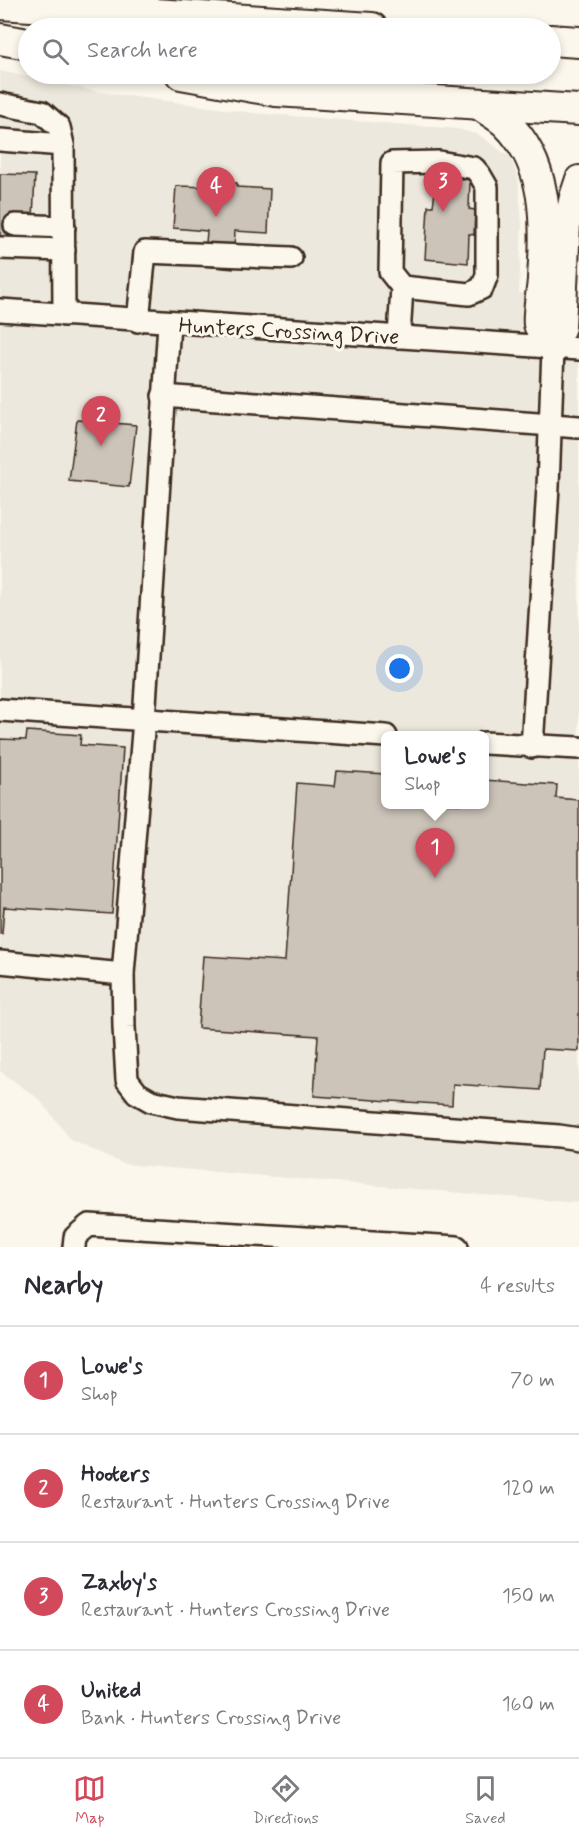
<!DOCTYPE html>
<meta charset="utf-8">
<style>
:root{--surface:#fff;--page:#f2f2f3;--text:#2b2b33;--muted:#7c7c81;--line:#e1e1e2;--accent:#d1495b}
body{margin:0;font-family:Mynerve,sans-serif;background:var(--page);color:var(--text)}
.you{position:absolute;left:400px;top:669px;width:21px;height:21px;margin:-15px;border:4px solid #fff;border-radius:50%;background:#1a73e8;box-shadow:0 0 0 9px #1a73e833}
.badge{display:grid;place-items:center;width:39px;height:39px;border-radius:50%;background:var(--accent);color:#fff;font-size:20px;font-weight:700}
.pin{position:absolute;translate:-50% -50px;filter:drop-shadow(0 2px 3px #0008)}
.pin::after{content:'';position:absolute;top:32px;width:21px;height:18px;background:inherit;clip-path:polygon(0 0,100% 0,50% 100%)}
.popup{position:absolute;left:381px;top:731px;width:108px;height:78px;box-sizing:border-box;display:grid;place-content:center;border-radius:9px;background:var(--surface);filter:drop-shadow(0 2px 4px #0005);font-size:20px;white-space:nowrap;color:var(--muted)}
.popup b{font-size:22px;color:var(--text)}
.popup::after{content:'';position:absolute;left:50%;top:100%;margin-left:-12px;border:12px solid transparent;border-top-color:var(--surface)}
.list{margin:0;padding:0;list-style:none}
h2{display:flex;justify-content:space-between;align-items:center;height:78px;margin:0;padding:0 24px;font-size:26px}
h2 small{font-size:20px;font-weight:400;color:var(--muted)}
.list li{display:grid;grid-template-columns:39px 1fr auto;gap:18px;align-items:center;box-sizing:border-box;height:108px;padding:0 24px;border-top:2px solid var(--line)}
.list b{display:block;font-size:22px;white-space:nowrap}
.list p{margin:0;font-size:20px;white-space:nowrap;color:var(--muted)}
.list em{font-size:20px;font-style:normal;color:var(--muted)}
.icon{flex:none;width:33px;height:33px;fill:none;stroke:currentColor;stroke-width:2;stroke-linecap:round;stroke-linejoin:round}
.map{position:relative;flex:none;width:579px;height:1247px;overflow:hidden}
.search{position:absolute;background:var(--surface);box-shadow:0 3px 9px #0003;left:18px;right:18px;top:18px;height:66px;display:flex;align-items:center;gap:15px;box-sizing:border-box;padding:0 21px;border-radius:33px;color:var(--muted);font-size:22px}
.sheet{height:510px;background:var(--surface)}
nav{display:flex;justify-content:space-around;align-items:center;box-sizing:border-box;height:84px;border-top:2px solid var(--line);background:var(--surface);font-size:16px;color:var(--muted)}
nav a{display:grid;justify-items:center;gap:3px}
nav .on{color:var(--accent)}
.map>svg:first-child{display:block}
.built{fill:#ede8dd;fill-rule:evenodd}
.building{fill:#ccc4b9;stroke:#3b2a1e;stroke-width:1.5}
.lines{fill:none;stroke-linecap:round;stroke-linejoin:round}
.minor-casing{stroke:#3b2a1e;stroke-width:26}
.major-casing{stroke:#3b2a1e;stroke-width:30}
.highway-casing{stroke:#3b2a1e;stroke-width:34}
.minor{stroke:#fbf7ec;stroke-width:21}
.major{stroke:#fbf7ec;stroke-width:26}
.highway{stroke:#fbf7ec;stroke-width:30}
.labels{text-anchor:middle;stroke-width:6;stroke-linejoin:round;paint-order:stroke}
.street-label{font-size:22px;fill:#3b2a1e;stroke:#fbf7ec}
</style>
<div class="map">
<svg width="579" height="1247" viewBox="0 0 579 1247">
<rect width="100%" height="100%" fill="#fbf7ec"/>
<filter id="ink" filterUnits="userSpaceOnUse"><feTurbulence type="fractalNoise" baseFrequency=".0167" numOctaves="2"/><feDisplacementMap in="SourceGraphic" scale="12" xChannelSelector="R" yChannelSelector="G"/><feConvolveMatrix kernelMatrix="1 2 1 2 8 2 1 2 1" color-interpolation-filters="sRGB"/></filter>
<g filter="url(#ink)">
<path class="built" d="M0 71 100 92 254 113 459 129 479 135 510 157 518 177 522 225 519 293 579 298V1203L123 1164 71 1140 39 1099 0 1071ZM386 736H484V804H386Z"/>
<g class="building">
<polygon points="445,172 462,173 462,180 470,179 469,209 475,210 474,235 469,234 468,263 425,259 428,206 433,206 437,177 444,177"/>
<polygon points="0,174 35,175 33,219 16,219 15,242 0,241"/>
<polygon points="214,182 237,183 237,187 270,189 268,233 235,231 233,269 204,266 207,231 173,228 176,186 214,187"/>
<polygon points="77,420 136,425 129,487 69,481"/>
<polygon points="27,731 81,735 80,745 123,748 112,914 4,907 2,934 0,934 0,739 26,740"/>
<polygon points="337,771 386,774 386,804 484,804 484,780 557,785 556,798 579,800 579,1051 543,1049 540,1090 453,1084 452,1105 314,1096 318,1036 198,1028 203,956 285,961 297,783 335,786"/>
</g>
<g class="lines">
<defs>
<g id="minor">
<polyline points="0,104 42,112 59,127 63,145"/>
<polyline points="0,140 63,145 64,315"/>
<polyline points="15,225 64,227"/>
<polyline points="0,248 64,250"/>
<polyline points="0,310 579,349"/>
<polyline points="138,321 145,252 291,258"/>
<polyline points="169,323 144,720 123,974 124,1027 127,1080 137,1093 151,1101 178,1107 559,1136 579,1139"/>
<polyline points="399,337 402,287 390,272 392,163 439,162 474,168 480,175 487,187 487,275 482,288 469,294 402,287"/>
<polyline points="163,396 579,427"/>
<polyline points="0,710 386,736"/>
<polyline points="484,743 579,748"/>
<polyline points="532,747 548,487 553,348"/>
<polyline points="0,962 123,974"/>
<polyline points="74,1247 75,1237 89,1225 457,1247"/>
</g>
<polyline id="major" points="553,348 562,327 567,225 573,197 579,179"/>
<g id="highway">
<polyline points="0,4 372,28"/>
<polyline points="0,39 28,44"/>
<polyline points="550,40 579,42"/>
<polyline points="181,74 276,91 579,110"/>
<path d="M479 104C487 110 497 115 505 122 548 163 547 223 543 278 543 289 537 314 539 324 541 332 549 341 553 348"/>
</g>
</defs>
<use href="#minor" class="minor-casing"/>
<use href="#major" class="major-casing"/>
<use href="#highway" class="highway-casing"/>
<use href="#minor" class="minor"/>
<use href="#major" class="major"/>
<use href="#highway" class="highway"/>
</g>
</g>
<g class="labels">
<g class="street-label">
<text transform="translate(289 330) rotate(3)" y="8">Hunters Crossing Drive</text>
</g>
</g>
</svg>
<div class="you"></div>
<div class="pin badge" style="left:435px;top:878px">1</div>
<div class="popup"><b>Lowe's</b>Shop</div>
<div class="pin badge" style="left:101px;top:446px">2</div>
<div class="pin badge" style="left:443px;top:212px">3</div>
<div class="pin badge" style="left:216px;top:217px">4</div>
<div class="search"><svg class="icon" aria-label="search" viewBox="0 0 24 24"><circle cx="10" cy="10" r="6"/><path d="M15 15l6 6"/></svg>Search here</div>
</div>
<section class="sheet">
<h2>Nearby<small>4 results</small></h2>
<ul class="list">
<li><span class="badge">1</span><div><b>Lowe's</b><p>Shop</p></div><em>70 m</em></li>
<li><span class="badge">2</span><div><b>Hooters</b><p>Restaurant · Hunters Crossing Drive</p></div><em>120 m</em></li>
<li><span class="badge">3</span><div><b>Zaxby's</b><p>Restaurant · Hunters Crossing Drive</p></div><em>150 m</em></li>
<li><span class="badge">4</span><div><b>United</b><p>Bank · Hunters Crossing Drive</p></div><em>160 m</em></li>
</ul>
</section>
<nav>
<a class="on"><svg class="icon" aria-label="map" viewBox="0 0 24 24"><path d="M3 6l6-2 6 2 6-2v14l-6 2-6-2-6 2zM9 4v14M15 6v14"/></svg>Map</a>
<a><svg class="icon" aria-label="directions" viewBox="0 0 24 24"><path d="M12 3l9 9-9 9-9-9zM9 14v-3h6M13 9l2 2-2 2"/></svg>Directions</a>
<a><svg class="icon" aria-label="saved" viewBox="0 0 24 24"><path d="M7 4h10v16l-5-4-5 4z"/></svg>Saved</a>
</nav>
